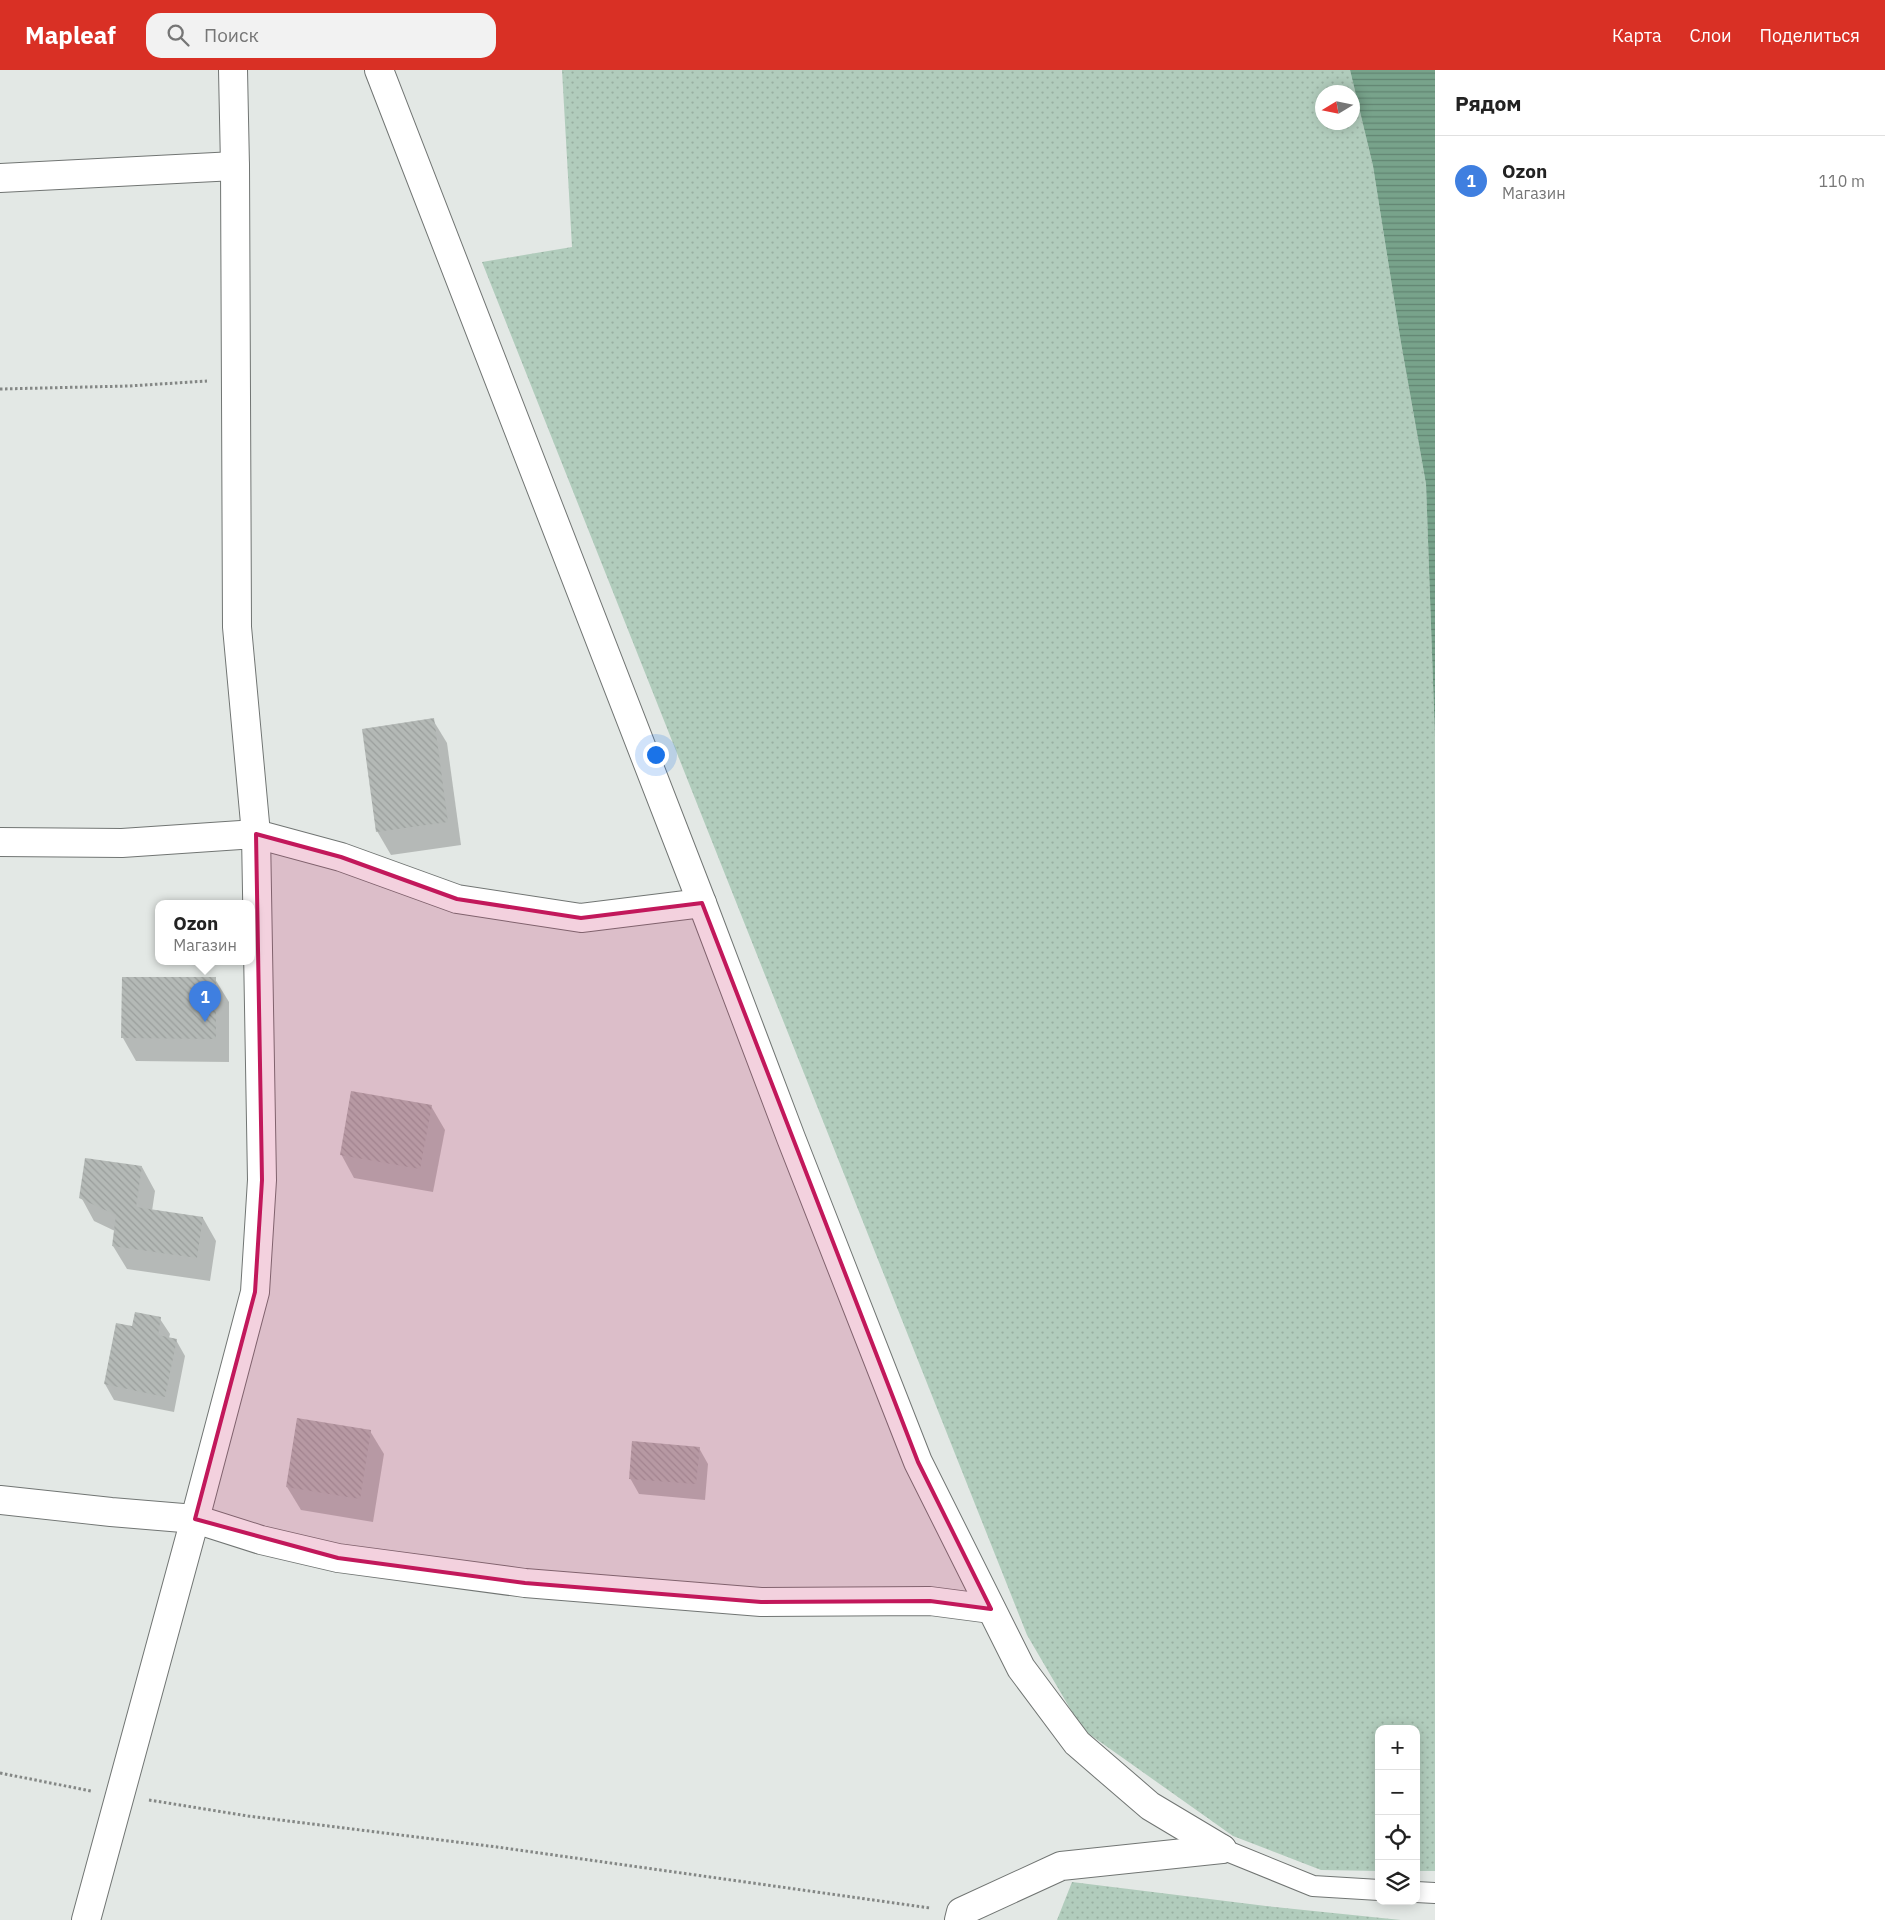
<!DOCTYPE html>
<html lang="ru">
<meta charset="utf-8">
<style>
:root{--surface:#fff;--page:#f2f2f2;--text:#222;--muted:#767676;--line:#e0e0e0;--accent:#d93025}
body{margin:0;font-family:"IBM Plex Sans",sans-serif;background:var(--page);color:var(--text)}
.controls{position:absolute;right:15px;bottom:15px;display:grid;overflow:hidden;border-radius:10px;box-shadow:0 2px 12px #0003}
.controls button{width:45px;height:45px;display:grid;place-items:center;padding:0;border:0;border-bottom:1px solid var(--line);background:var(--surface);color:var(--text);font:25px sans-serif}
.compass{position:absolute;left:1315px;top:15px;width:45px;height:45px;border-radius:50%;background:var(--surface);box-shadow:0 2px 12px #0003;rotate:260deg}
.you{position:absolute;left:655px;top:684px;width:18px;height:18px;margin:-12px;border:4px solid #fff;border-radius:50%;background:#1a73e8;box-shadow:0 0 0 8px #1a73e833}
.badge{display:grid;place-items:center;width:32px;height:32px;border-radius:50%;background:var(--accent);color:#fff;font-size:16px;font-weight:700}
.pin{position:absolute;translate:-50% -41px;filter:drop-shadow(0 1px 2px #0008)}
.pin::after{content:'';position:absolute;top:26px;width:18px;height:15px;background:inherit;clip-path:polygon(0 0,100% 0,50% 100%)}
.popup{position:absolute;left:155px;top:830px;width:100px;height:65px;box-sizing:border-box;display:grid;place-content:center;border-radius:10px;background:var(--surface);filter:drop-shadow(0 1px 4px #0005);font-size:16px;white-space:nowrap;color:var(--muted)}
.popup b{font-size:19px;color:var(--text)}
.popup::after{content:'';position:absolute;left:50%;top:100%;margin-left:-10px;border:10px solid transparent;border-top-color:var(--surface)}
.list{margin:0;padding:0;list-style:none}
h2{display:flex;justify-content:space-between;align-items:center;height:65px;margin:0;padding:0 20px;font-size:21px}
h2 small{font-size:16px;font-weight:400;color:var(--muted)}
.list li{display:grid;grid-template-columns:32px 1fr auto;gap:15px;align-items:center;box-sizing:border-box;height:90px;padding:0 20px;border-top:1px solid var(--line)}
.list b{display:block;font-size:19px;white-space:nowrap}
.list p{margin:0;font-size:16px;white-space:nowrap;color:var(--muted)}
.list em{font-size:16px;font-style:normal;color:var(--muted)}
.icon{flex:none;width:28px;height:28px;fill:none;stroke:currentColor;stroke-width:2;stroke-linecap:round;stroke-linejoin:round}
.map{position:relative;flex:none;width:1435px;height:1850px;overflow:hidden}
header{display:flex;align-items:center;gap:30px;box-sizing:border-box;height:70px;padding:0 25px;background:var(--accent);color:#fff}
header strong{font-size:24px}
nav{display:flex;gap:28px;margin-inline-start:auto;font-size:18px}
.search{width:350px;height:45px;background:var(--page);display:flex;align-items:center;gap:12px;box-sizing:border-box;padding:0 18px;border-radius:15px;color:var(--muted);font-size:19px}
main{display:flex}
aside{flex:1;background:var(--surface)}
.map>svg:first-child{display:block}
.grass{fill:url(#grass-dots);fill-rule:evenodd}
.water{fill:url(#water-rules)}
.shadow{fill:#0003}
.building{fill:url(#building-back-hatch)}
.lines{fill:none;stroke-linecap:round;stroke-linejoin:round}
.service-casing{stroke:#717573;stroke-width:22}
.minor-casing{stroke:#717573;stroke-width:30}
.path{stroke:#848785;stroke-width:3;stroke-dasharray:2.5 2.5;stroke-linecap:butt}
.service{stroke:#fff;stroke-width:20}
.minor{stroke:#fff;stroke-width:28}
.marked{fill:#c2185b;fill-opacity:0.2;stroke:#c2185b;stroke-width:4;stroke-linejoin:round}
</style>
<header>
<strong>Mapleaf</strong>
<div class="search"><svg class="icon" aria-label="search" viewBox="0 0 24 24"><circle cx="10" cy="10" r="6"/><path d="M15 15l6 6"/></svg>Поиск</div>
<nav><a>Карта</a><a>Слои</a><a>Поделиться</a></nav>
</header>
<main>
<div class="map">
<svg width="1435" height="1850" viewBox="0 0 1435 1850">
<defs>
<pattern id="grass-dots" width="8" height="8" patternUnits="userSpaceOnUse" patternTransform="scale(1.25)"><rect width="8" height="8" fill="#b1ccbc"/><path d="M2 2h.1M6 6h.1" fill="none" stroke="#98afa1" stroke-width="1.8" stroke-linecap="round"/></pattern>
<pattern id="water-rules" width="6" height="5" patternUnits="userSpaceOnUse" patternTransform="scale(1.25)"><rect width="6" height="5" fill="#78a38b"/><path d="M0 2.5h6" fill="none" stroke="#618471"/></pattern>
<pattern id="building-back-hatch" width="6" height="6" patternUnits="userSpaceOnUse" patternTransform="scale(1.25)"><rect width="6" height="6" fill="#b4b9b6"/><path d="M-1 5l2 2M0 0l6 6M5-1l2 2" fill="none" stroke="#9a9e9c"/></pattern>
</defs>
<rect width="100%" height="100%" fill="#e3e8e5"/>
<g class="grass">
<path d="M562 0H1350L1373 96 1401 273 1426 414 1435 669V1801H1416V1659H1379V1801L1321 1800 1233 1766 1082 1659 1027 1565 482 192 572 177ZM1322 22H1352V52H1322Z"/>
<polygon points="1072,1812 1266,1836 1401,1850 1057,1850"/>
</g>
<polygon class="water" points="1350,0 1435,0 1435,669 1426,414 1401,273 1373,96"/>
<g class="shadow">
<polygon points="433,650 447,673 461,775 391,785 377,761"/>
<polygon points="215,909 229,932 229,992 136,991 123,968"/>
<polygon points="431,1036 445,1060 433,1122 354,1108 341,1084"/>
<polygon points="142,1097 155,1121 152,1141 203,1148 216,1171 210,1211 127,1199 113,1176 115,1161 94,1151 81,1127"/>
<polygon points="160,1249 170,1264 169,1268 176,1270 185,1286 174,1342 114,1330 105,1314 133,1258"/>
<polygon points="370,1361 384,1384 373,1452 301,1440 287,1417"/>
<polygon points="699,1378 708,1394 705,1430 639,1424 630,1408"/>
</g>
<g class="building">
<polygon points="434,648 448,752 376,762 362,659"/>
<polygon points="122,907 216,907 216,969 121,968"/>
<polygon points="351,1021 432,1035 420,1099 340,1085"/>
<polygon points="85,1088 142,1096 136,1137 203,1147 197,1188 112,1176 116,1145 79,1128"/>
<polygon points="135,1242 161,1247 158,1265 177,1269 165,1327 104,1314 116,1253 132,1256"/>
<polygon points="297,1348 371,1360 360,1429 286,1417"/>
<polygon points="632,1371 700,1377 696,1414 629,1409"/>
</g>
<g class="lines">
<defs>
<g id="service">
<polyline points="1222,1779 1313,1816 1379,1820"/>
<polyline points="1416,1822 1435,1823"/>
</g>
<g id="minor">
<polyline points="379,0 702,833 791,1068 918,1392 1021,1598 1077,1673 1150,1736 1222,1779"/>
<polyline points="0,108 235,96"/>
<polyline points="0,772 122,773 256,764 341,787 457,829 581,848 702,833"/>
<polyline points="0,1430 111,1442 195,1449 261,1470 338,1488 525,1513 761,1532 930,1531 991,1539"/>
<polyline points="86,1850 195,1449 255,1222 262,1110 256,764 237,557 235,96 233,0"/>
<polyline points="959,1850 961,1842 1061,1796 1222,1779"/>
</g>
</defs>
<use href="#service" class="service-casing"/>
<use href="#minor" class="minor-casing"/>
<g class="path">
<polyline points="0,319 129,316 207,311"/>
<polyline points="0,1703 91,1721"/>
<polyline points="149,1730 248,1746 497,1777 930,1838"/>
</g>
<use href="#service" class="service"/>
<use href="#minor" class="minor"/>
</g>
<path class="marked" d="M256 764 341 787 457 829 581 848 702 833 918 1392 991 1539 930 1531 761 1532 525 1513 338 1488 195 1449 255 1222 262 1110Z"/>
</svg>
<div class="controls">
<button>+</button>
<button>−</button>
<button><svg class="icon" aria-label="locate" viewBox="0 0 24 24"><circle cx="12" cy="12" r="6"/><path d="M12 2v4M12 18v4M2 12h4M18 12h4"/></svg></button>
<button><svg class="icon" aria-label="layers" viewBox="0 0 24 24"><path d="M12 4l9 5-9 5-9-5zM3 14l9 5 9-5"/></svg></button>
</div>
<svg class="compass" viewBox="-18 -18 36 36"><path d="M0-13l5 13h-10z" fill="#e53935"/><path d="M0 13l5-13h-10z" fill="#767676"/></svg>
<div class="you"></div>
<div class="pin badge" style="left:205px;top:952px;background:#3f7fe0">1</div>
<div class="popup"><b>Ozon</b>Магазин</div>
</div>
<aside>
<h2>Рядом<small></small></h2>
<ul class="list">
<li><span class="badge" style="background:#3f7fe0">1</span><div><b>Ozon</b><p>Магазин</p></div><em>110 m</em></li>
</ul>
</aside>
</main>
